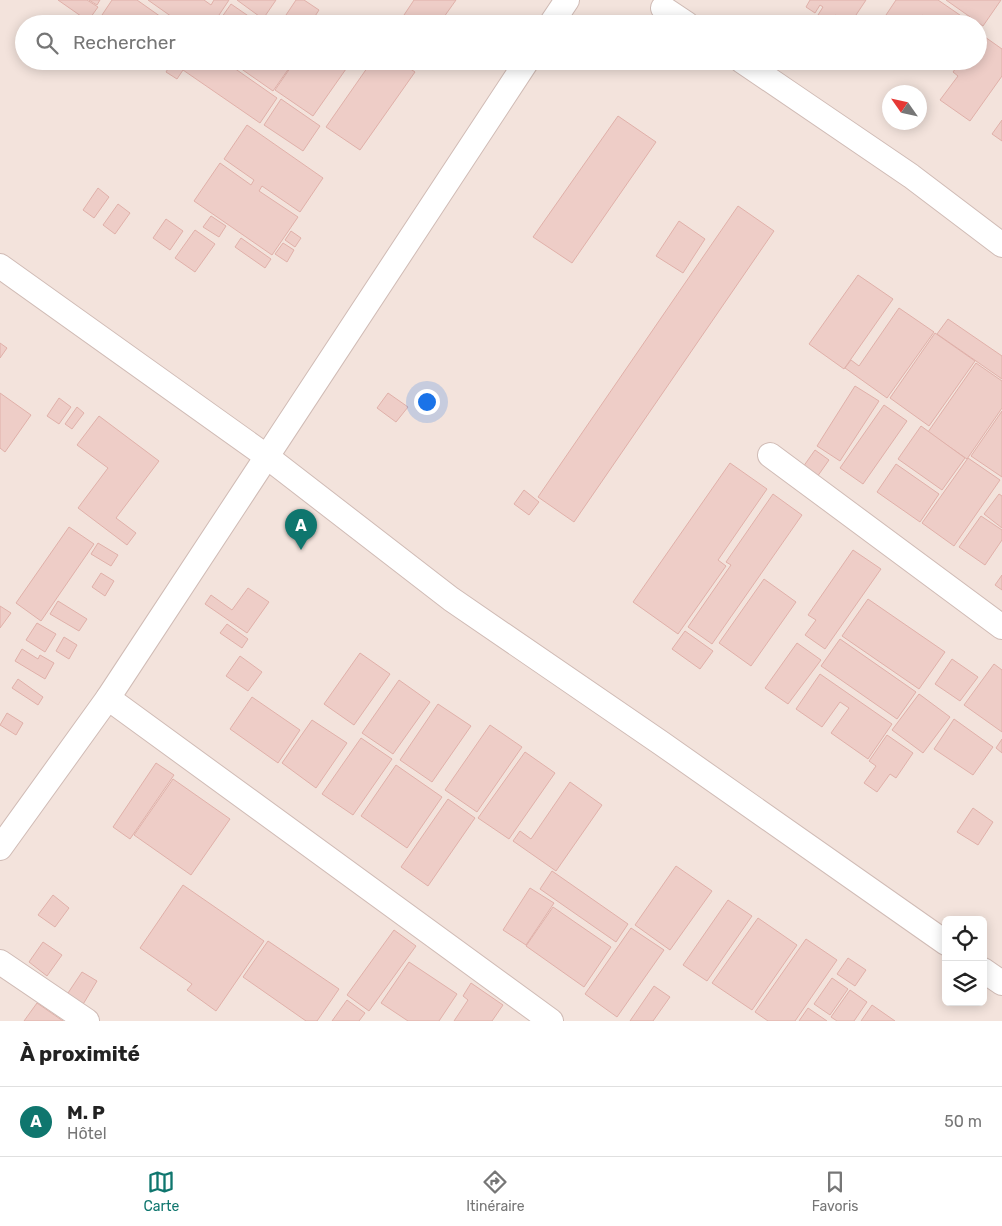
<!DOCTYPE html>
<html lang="fr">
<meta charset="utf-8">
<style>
:root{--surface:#fff;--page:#f2f2f2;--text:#222;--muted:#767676;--line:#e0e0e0;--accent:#0f766e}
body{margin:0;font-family:Rubik,sans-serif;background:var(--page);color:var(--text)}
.controls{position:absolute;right:15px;bottom:15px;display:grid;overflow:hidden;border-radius:8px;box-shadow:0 2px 12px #0003}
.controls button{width:45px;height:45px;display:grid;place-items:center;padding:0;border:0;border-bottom:1px solid var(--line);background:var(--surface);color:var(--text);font:25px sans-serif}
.compass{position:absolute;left:882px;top:85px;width:45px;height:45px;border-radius:50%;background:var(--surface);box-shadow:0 2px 12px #0003;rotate:304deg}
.you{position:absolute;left:426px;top:401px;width:18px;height:18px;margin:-12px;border:4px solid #fff;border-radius:50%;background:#1a73e8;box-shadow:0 0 0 8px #1a73e833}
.badge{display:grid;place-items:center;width:32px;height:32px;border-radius:50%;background:var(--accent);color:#fff;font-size:16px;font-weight:700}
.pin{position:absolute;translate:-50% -41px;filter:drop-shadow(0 1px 2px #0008)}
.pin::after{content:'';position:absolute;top:26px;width:18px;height:15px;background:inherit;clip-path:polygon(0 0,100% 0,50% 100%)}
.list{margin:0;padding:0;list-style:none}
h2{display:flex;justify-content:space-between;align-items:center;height:65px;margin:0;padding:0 20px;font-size:21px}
h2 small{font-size:16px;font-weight:400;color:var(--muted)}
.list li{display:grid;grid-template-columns:32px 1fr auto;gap:15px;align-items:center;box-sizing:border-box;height:70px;padding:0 20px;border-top:1px solid var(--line)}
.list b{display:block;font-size:19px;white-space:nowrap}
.list p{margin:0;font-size:16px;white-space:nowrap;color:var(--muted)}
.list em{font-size:16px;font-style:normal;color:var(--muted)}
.icon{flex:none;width:28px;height:28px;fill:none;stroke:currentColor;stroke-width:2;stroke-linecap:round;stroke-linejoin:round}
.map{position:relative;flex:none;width:1002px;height:1021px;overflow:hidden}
.search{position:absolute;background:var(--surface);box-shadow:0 2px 12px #0003;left:15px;right:15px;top:15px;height:55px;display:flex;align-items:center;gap:12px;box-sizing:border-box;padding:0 18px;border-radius:28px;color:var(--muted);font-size:19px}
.sheet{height:135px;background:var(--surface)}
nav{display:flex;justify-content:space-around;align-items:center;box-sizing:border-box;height:70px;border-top:1px solid var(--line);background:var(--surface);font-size:14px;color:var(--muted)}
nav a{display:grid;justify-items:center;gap:2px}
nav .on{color:var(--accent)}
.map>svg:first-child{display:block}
.residential{fill:#f3e3dc;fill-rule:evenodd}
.building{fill:#eecdc7;stroke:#e0b0a9}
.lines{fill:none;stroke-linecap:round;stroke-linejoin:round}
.minor-casing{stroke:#d0bbb5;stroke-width:26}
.minor{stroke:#fff;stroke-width:24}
</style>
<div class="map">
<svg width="1002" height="1021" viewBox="0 0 1002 1021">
<rect width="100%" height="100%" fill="#fbf2ed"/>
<path class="residential" d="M0 0H1002V1021H0ZM24 24H978V61H24ZM890 92H920V122H890ZM946 920H983V1002H946Z"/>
<g class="building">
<polygon points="58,0 87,0 98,7 88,21"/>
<polygon points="89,0 100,0 97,5"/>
<polygon points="112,0 137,0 171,24 107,24 109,20 102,15"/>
<polygon points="148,0 204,0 211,5 214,0 229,0 213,24 182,24"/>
<polygon points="237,0 276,0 263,19"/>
<polygon points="296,0 304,0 319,10 310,24 280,24"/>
<polygon points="414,0 456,0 439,24 398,24"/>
<polygon points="810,0 866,0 850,24 833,24 838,17 835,15 830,23 818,15 823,7 820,5 815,13 806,7"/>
<polygon points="896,0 938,0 973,24 934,24 922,15 916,24 880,24"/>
<polygon points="946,0 1001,0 983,26"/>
<polygon points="231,4 260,24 217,24"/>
<polygon points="985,37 1002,49 1002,76 970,121 940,100 958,76 953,72 961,61 978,61 978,47"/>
<polygon points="156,61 166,61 161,68 155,63"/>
<polygon points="168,61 189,61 177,79 166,72 171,64"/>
<polygon points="189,61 224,61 277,98 260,123 183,70"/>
<polygon points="230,61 294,61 273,91"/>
<polygon points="295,61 335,61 346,69 313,116 275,90"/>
<polygon points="372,61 414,61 409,68 415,72 360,150 326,127"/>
<polygon points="281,99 320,126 303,151 264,125"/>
<polygon points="618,116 656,142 572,263 533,237"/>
<polygon points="1002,120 1002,141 992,134"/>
<polygon points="247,125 323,178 300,212 262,186 259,191 298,217 272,255 194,201 220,163 251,185 254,180 224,159"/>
<polygon points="98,188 109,197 94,218 83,210"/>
<polygon points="118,204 130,213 115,234 103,225"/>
<polygon points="738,206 774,231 574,522 538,497"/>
<polygon points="211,216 226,226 219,237 203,227"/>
<polygon points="166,219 183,231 170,250 153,238"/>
<polygon points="679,221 705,239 683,273 656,256"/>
<polygon points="195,230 215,244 195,272 175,258"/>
<polygon points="291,231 301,238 295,247 285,240"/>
<polygon points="241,238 271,259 265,268 235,247"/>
<polygon points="283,243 294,250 287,262 275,254"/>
<polygon points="858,275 893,299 844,369 809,344"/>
<polygon points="899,308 934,332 887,398 845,368 851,360 859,366"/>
<polygon points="948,319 1002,356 1002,379 937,334"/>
<polygon points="935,333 975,361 929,426 890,398"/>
<polygon points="0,343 7,348 0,358"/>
<polygon points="976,363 1002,381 1002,408 967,459 928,432"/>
<polygon points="855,386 879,401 840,461 817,446"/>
<polygon points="0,393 31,415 5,452 0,448"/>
<polygon points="388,393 408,407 396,422 377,408"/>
<polygon points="59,398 71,407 59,424 47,416"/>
<polygon points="884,405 907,421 863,484 840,468"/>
<polygon points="77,407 84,413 72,429 65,424"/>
<polygon points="1002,411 1002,477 971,456"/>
<polygon points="99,416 159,461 116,518 136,533 127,545 78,508 108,468 77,445"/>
<polygon points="921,426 965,458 942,490 898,459"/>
<polygon points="815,450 829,460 817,477 803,467"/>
<polygon points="968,458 1000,480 954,546 922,523"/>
<polygon points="730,463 767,489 718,560 726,566 678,634 633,602"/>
<polygon points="896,464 939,494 920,522 877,492"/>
<polygon points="524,490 539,502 529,515 514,504"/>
<polygon points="773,494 802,515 712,644 688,627 731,565 726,562"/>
<polygon points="999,494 1002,496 1002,528 984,514"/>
<polygon points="981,516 1002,530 1002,540 985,565 959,547"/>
<polygon points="69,527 94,544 41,621 16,603"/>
<polygon points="98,543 118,555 111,566 91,554"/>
<polygon points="853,550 881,569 825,649 805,635 816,620 808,615"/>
<polygon points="101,573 114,581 105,596 92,587"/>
<polygon points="1002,575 1002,590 995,585"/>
<polygon points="764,579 796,602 751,666 719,643"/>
<polygon points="248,588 269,602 247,633 205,604 211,595 232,610"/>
<polygon points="868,599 945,652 919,689 842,636"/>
<polygon points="58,601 87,619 79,631 50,614"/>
<polygon points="0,606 11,613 0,628"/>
<polygon points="37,623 56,634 45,652 26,640"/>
<polygon points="227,624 248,639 242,648 220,633"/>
<polygon points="685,631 713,651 700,669 672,649"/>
<polygon points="64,637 77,645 69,659 56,651"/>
<polygon points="840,639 916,692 897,719 821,666"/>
<polygon points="797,643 821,660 788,704 765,688"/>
<polygon points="22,649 38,659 40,655 54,663 45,679 15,661"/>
<polygon points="360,653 390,674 354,725 324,704"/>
<polygon points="240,656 262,672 248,691 226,676"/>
<polygon points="952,659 978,677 960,701 935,684"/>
<polygon points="994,664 1002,670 1002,732 964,705"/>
<polygon points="820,674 892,724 868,759 831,733 849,708 840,702 822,727 796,709"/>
<polygon points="18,679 43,697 38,705 12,688"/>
<polygon points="399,680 430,702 393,754 362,733"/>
<polygon points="919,694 950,717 923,753 892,730"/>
<polygon points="252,697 300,730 278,763 230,729"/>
<polygon points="438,704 471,726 432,782 400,760"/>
<polygon points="7,713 23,723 16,735 0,725"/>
<polygon points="954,719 993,747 973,775 934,749"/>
<polygon points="312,720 347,743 316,788 282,763"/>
<polygon points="490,725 522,747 477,812 445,790"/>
<polygon points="887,735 913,753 896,778 890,774 877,792 864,783 876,766 869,761"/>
<polygon points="361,738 392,759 353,815 322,794"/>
<polygon points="1002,739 1002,753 996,748"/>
<polygon points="525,752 555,773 509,839 478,818"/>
<polygon points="156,763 174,775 130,839 113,827"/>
<polygon points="396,765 442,797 407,848 361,816"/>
<polygon points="173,779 230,819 191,875 134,835"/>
<polygon points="570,782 602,805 556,871 513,841 520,831 531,839"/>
<polygon points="448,799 475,818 428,886 401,867"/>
<polygon points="973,808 993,822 978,845 957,832"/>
<polygon points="676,866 712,891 670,950 635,925"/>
<polygon points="552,871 628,924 616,942 540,889"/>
<polygon points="183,885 264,941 216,1011 187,990 192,984 140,948"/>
<polygon points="530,888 554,903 526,945 503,930"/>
<polygon points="53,895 69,908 55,927 38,915"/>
<polygon points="728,900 752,916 707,981 683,965"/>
<polygon points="553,907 611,947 584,987 526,946"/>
<polygon points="758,918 797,945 752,1010 712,983"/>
<polygon points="631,928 664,950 617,1017 585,994"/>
<polygon points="394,930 416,946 369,1011 347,995"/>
<polygon points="806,939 837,960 795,1021 768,1021 755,1012"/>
<polygon points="268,941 339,989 317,1021 306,1021 243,977"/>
<polygon points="43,942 62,955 47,976 29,962"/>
<polygon points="848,958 866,970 855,986 837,974"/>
<polygon points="409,962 457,994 439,1021 408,1021 381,1003"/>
<polygon points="82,972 97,981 82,1006 66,996"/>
<polygon points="832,978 848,989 830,1015 814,1004"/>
<polygon points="471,983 503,1005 492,1021 454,1021 468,1000 463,996"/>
<polygon points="654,986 670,997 653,1021 630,1021"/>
<polygon points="850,990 867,1002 854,1021 837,1021 831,1017"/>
<polygon points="347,1000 365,1013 359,1021 332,1021"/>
<polygon points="37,1003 63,1021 24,1021"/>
<polygon points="872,1005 895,1021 861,1021"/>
<polygon points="808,1008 827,1021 799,1021"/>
</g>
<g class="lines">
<defs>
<g id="minor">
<polyline points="663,8 687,24"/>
<polyline points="551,24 567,0"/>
<polyline points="742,61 911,176 1002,245"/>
<polyline points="0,266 266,456 451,599 661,743 946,943"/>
<polyline points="770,455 1002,627"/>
<polyline points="108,698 551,1021"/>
<polyline points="0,848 108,698 527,61"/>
<polyline points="0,962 87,1021"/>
<polyline points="983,970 1002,983"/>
</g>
</defs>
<use href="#minor" class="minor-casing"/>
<use href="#minor" class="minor"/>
</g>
</svg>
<div class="controls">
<button><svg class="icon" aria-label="locate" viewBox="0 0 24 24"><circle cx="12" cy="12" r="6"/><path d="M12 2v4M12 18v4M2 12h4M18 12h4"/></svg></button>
<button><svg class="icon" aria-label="layers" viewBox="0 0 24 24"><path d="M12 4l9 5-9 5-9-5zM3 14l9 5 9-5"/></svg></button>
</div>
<svg class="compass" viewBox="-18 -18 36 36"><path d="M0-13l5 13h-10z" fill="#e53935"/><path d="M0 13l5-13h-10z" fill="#767676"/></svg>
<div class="you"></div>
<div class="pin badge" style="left:301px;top:550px">A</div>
<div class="search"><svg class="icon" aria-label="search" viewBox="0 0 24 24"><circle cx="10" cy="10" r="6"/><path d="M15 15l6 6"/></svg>Rechercher</div>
</div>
<section class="sheet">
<h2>À proximité<small></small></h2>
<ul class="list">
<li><span class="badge">A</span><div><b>M. P</b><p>Hôtel</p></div><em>50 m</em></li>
</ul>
</section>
<nav>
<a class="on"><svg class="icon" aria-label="map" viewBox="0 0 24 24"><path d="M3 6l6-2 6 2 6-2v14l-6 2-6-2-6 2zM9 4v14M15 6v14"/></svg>Carte</a>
<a><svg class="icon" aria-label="directions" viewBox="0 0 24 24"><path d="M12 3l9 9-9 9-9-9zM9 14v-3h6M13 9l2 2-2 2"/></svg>Itinéraire</a>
<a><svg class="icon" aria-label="saved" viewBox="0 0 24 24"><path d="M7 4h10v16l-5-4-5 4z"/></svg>Favoris</a>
</nav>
